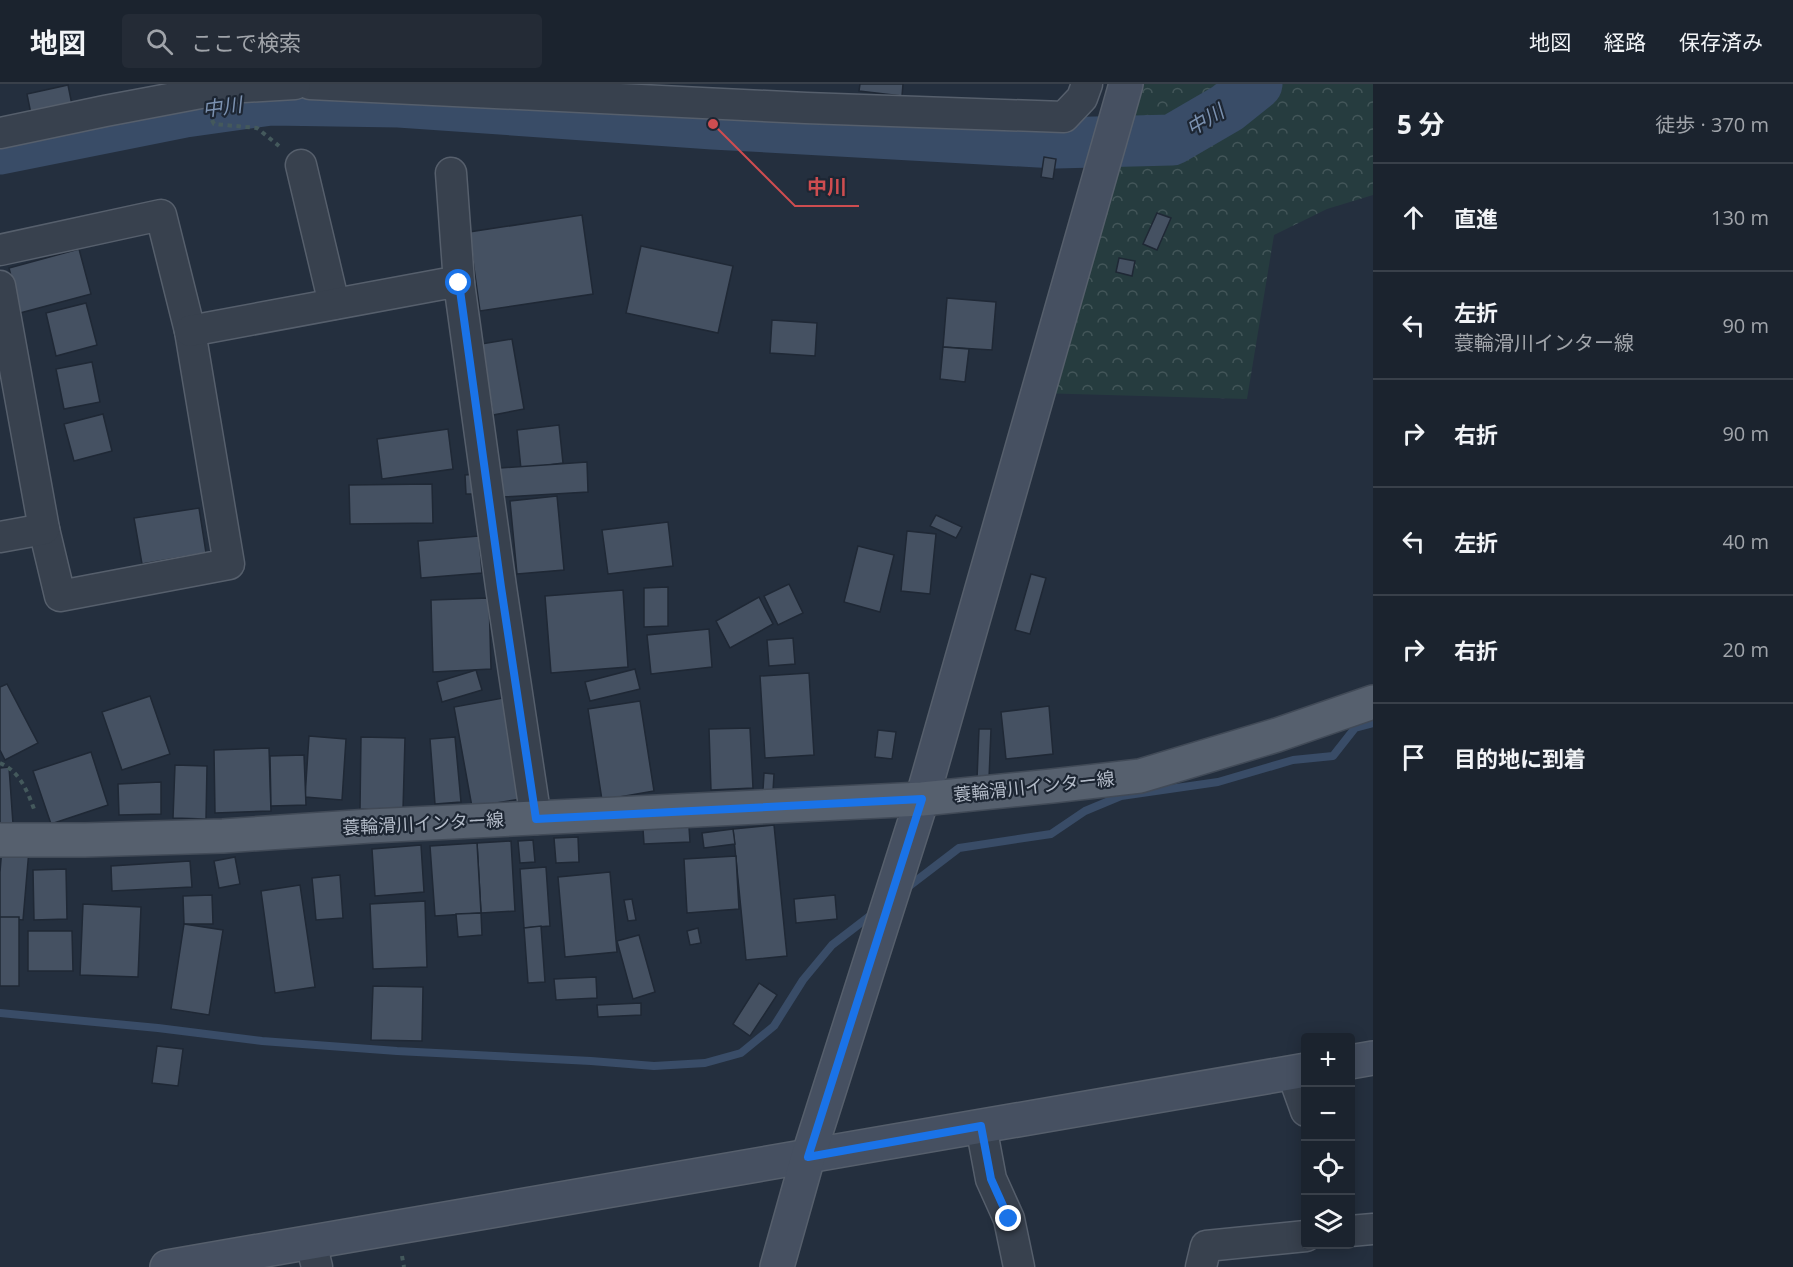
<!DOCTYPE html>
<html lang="ja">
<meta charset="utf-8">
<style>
:root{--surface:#1b232e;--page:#242b36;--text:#f1f3f6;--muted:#a0a4aa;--line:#39404a}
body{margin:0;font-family:"Open Sans","Noto Sans JP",sans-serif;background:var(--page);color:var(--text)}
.controls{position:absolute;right:18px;bottom:18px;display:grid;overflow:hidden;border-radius:6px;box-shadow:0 3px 15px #0003}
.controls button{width:54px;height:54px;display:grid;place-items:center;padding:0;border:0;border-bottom:2px solid var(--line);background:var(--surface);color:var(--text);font:30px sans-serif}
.stop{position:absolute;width:18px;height:18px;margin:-14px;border:4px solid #1a73e8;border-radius:50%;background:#fff}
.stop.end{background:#1a73e8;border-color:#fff;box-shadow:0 2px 6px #0008}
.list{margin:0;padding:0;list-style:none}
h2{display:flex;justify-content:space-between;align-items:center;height:78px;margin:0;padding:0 24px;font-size:26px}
h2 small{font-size:20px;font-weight:400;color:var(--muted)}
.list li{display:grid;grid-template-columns:39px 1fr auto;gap:18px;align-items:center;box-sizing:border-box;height:108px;padding:0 24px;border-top:2px solid var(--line)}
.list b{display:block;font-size:22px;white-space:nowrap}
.list p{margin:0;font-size:20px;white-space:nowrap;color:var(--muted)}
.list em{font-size:20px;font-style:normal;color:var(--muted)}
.icon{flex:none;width:33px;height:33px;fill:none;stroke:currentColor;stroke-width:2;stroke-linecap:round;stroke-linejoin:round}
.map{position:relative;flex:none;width:1373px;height:1183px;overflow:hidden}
header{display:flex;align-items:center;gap:36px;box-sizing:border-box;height:84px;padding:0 30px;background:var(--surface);border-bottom:2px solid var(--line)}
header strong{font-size:28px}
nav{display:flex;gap:33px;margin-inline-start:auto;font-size:21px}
.search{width:420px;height:54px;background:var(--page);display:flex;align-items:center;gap:15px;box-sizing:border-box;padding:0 21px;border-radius:6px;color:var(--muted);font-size:22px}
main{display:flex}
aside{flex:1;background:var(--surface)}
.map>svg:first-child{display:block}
.forest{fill:url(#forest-crowns)}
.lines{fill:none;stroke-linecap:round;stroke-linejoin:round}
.stream{stroke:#394c67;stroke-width:8}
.river{stroke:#394c67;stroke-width:51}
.building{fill:#455162;stroke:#1f2835;stroke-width:1.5}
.street-casing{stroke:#565f6c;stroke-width:33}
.secondary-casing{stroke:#565f6c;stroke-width:36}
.primary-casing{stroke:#414a57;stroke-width:36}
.path{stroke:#44595c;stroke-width:4;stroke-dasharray:4.5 4.5;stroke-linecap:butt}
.street{stroke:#38414e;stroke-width:30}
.secondary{stroke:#465061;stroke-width:33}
.primary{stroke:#56606e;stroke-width:33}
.route{stroke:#1a73e8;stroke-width:8}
.labels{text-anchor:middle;stroke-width:4.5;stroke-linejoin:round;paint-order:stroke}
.street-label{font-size:18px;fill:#b4bcc9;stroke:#1d2633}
.water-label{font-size:20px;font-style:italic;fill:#7c92b1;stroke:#1d2633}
.leader{fill:none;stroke:#ce4d50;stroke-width:2}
.callout-dot{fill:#ce4d50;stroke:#1d2633;stroke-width:2}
.callout-label{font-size:20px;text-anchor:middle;font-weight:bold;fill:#ce4d50;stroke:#1d2633;stroke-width:4.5;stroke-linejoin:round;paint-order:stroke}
</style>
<header>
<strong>地図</strong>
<div class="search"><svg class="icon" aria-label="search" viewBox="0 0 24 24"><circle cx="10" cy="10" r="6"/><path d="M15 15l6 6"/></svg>ここで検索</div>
<nav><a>地図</a><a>経路</a><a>保存済み</a></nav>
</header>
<main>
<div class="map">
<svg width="1373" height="1183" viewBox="0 0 1373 1183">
<defs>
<pattern id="forest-crowns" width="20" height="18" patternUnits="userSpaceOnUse" patternTransform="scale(1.5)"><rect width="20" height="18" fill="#263c3f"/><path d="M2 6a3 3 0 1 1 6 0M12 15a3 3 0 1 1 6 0" fill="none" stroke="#435659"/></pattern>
</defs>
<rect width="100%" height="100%" fill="#242f3e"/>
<polygon class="forest" points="1126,0 1373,0 1373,111 1327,125 1274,151 1247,315 1038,309"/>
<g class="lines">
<g class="stream">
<polyline points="904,806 959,764 1051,750 1085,727 1121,712 1218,698 1293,676 1333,672 1355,644 1373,639"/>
<polyline points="0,929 158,944 262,957 397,967 591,977 654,982 705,979 741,969 774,942 803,896 832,861 875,828"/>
</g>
<polyline class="river" points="0,65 185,28 271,16 399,18 713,40 1056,59 1172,56 1227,24 1257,0"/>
</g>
<g class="building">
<polygon points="860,0 903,0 902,12 859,7"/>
<polygon points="68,1 72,21 31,30 27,10"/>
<polygon points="1044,73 1056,75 1053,95 1041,93"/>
<polygon points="1157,129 1171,134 1157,166 1143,160"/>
<polygon points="582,131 593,210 480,227 469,148"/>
<polygon points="641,162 733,182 718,249 626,229"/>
<polygon points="79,165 91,210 20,229 9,184"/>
<polygon points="1119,174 1135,177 1132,192 1116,188"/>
<polygon points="947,214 996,218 992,266 943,263"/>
<polygon points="86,219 97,261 56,272 46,229"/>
<polygon points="772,236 817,239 815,272 770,269"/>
<polygon points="512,255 524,325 493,331 481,260"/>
<polygon points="943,263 969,265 965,298 940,295"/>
<polygon points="92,278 100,318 64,325 56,285"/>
<polygon points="103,330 112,367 74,377 64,340"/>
<polygon points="559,341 563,379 521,385 517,346"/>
<polygon points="448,345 453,385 382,395 377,355"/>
<polygon points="587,378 588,408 502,413 500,384"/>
<polygon points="477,390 477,410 466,410 465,391"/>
<polygon points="432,400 433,439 350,440 349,401"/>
<polygon points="557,412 564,486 517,490 510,417"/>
<polygon points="199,424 206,469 142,480 134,434"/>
<polygon points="936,431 962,443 956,454 930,442"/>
<polygon points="668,438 673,482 608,490 602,446"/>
<polygon points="907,447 936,450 930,510 901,507"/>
<polygon points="479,452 482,489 421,494 418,457"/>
<polygon points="858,462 894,471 880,528 844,518"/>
<polygon points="1031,490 1046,494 1030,550 1015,546"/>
<polygon points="789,500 803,529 778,541 764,512"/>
<polygon points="668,503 668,542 644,543 644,504"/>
<polygon points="623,506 628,583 551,589 545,512"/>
<polygon points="759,513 773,540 730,564 716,537"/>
<polygon points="489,514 491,585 433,588 431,516"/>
<polygon points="709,545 712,583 651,590 647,551"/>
<polygon points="793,554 795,580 769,582 767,556"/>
<polygon points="635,585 640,605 590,617 585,598"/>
<polygon points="476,586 482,606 442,618 437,598"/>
<polygon points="809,589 814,671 765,674 760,592"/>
<polygon points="7,600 38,659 5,676 0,666 0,603"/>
<polygon points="150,612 170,670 122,686 102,628"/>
<polygon points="503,614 521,715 472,723 454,623"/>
<polygon points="640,617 654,707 602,716 588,625"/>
<polygon points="1049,622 1053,670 1006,675 1001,628"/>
<polygon points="750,644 753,704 711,706 709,645"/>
<polygon points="979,645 991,645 989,695 977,695"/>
<polygon points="878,646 896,648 892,675 875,673"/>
<polygon points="309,652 346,655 342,716 305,713"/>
<polygon points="361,653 405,654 403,726 360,725"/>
<polygon points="455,653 461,718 435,720 430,655"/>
<polygon points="269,664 271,727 215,729 214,666"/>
<polygon points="91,668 108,721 51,740 33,687"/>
<polygon points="304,671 306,721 271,722 270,672"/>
<polygon points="175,681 207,682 206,735 173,734"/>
<polygon points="9,683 13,740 0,741 0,684"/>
<polygon points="764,689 774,690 773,707 763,706"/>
<polygon points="161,698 161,730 119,731 118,700"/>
<polygon points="774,741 787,872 746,876 733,745"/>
<polygon points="689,743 690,758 644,760 643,745"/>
<polygon points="733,745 735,760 704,764 702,749"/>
<polygon points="578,753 579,778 556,779 554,754"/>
<polygon points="533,756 535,778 520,779 518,757"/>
<polygon points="511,757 515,827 481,829 477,759"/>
<polygon points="477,759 481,829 435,832 430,762"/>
<polygon points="421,761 424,808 375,812 372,765"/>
<polygon points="2,763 29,766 23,836 0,834 0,788"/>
<polygon points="736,772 739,825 687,829 684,775"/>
<polygon points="235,773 240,800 219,804 214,777"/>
<polygon points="190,777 192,803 112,807 111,782"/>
<polygon points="546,783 550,842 524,844 520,785"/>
<polygon points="66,785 67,835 34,836 33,786"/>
<polygon points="610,788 617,868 565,873 558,793"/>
<polygon points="340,791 343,834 316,836 312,794"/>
<polygon points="300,801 315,903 275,909 261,807"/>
<polygon points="212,811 213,840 184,840 183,812"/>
<polygon points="835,811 837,835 796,839 794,815"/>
<polygon points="632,815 636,836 628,837 624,816"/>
<polygon points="425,817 427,883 373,885 370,820"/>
<polygon points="83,820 141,823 138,893 80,891"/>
<polygon points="481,829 482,851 458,853 456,830"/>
<rect x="0" y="833" width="19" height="69"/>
<polygon points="184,840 223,846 209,931 171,925"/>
<polygon points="541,842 545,898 528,899 524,844"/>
<polygon points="698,844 701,859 690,861 687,847"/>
<polygon points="28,847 72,847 73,887 28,887"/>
<polygon points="639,851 655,908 633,915 617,857"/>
<polygon points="596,893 597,914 556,916 554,895"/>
<polygon points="759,899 777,911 750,952 733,940"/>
<polygon points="373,902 423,903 422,957 371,956"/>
<polygon points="641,919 641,931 598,933 597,921"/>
<polygon points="157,962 183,965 178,1002 152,999"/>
</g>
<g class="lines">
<defs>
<g id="street">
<polyline points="310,0 806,24 1064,33 1082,14 1087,0"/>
<polyline points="0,49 105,27 227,4 295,0"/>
<polyline points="301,81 334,220"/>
<polyline points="451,89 459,199"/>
<polyline points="0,166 161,131 190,247 229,480 60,512 44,445"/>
<polyline points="0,202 44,445 0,453"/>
<polyline points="190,247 443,200 459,199 501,503 536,735"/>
<polyline points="1292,988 1306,1027"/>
<polyline points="981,1042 991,1095 1009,1135 1019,1183"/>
<polyline points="1350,1147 1373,1145"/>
<polyline points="311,1159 317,1183"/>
<polyline points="1201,1183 1206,1162 1306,1152"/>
</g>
<g id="secondary">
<polyline points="1350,978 1373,974"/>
<polyline points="167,1183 1306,986"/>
<polyline points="777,1183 808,1073 922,715 1126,0"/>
</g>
<polyline id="primary" points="0,756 85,756 223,752 370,742 922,715 1052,702 1140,692 1277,651 1373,618"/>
</defs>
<use href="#street" class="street-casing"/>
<use href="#secondary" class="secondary-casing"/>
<use href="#primary" class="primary-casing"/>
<g class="path">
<polyline points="212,36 214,40 257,44 279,62"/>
<path d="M0 679C19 687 27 706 34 725"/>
<polyline points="402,1172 404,1183"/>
</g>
<use href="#street" class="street"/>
<use href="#secondary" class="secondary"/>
<use href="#primary" class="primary"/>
</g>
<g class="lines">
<polyline class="route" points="459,199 501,503 536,735 922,715 808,1073 981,1042 991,1095 1009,1135"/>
</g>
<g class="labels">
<g class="street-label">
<text transform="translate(1034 703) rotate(-6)" y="6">蓑輪滑川インター線</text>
<text transform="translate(423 740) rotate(-3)" y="6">蓑輪滑川インター線</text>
</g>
<g class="water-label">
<text transform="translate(222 23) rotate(-8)" y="7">中川</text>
<text transform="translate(1205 36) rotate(-31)" y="7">中川</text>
</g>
</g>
<path class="leader" d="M713 40L795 122H859"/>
<circle class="callout-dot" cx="713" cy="40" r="6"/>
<g class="callout-label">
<text x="827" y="110">中川</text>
</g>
</svg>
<div class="controls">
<button>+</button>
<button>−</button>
<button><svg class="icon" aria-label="locate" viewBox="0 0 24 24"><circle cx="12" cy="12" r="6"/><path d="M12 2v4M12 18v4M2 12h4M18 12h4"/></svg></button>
<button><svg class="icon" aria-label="layers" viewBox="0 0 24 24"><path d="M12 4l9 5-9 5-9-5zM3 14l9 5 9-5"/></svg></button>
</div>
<div class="stop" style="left:459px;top:199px"></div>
<div class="stop end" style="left:1009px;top:1135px"></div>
</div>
<aside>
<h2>5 分<small>徒歩 · 370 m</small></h2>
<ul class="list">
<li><svg class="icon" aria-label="ahead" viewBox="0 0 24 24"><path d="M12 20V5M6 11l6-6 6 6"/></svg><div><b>直進</b></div><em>130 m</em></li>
<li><svg class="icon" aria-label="left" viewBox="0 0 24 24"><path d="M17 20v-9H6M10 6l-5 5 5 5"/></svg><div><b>左折</b><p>蓑輪滑川インター線</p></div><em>90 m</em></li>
<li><svg class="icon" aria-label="right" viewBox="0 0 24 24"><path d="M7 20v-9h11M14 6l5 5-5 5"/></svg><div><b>右折</b></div><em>90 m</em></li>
<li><svg class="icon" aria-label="left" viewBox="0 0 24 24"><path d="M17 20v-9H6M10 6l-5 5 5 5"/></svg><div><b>左折</b></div><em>40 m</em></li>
<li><svg class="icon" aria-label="right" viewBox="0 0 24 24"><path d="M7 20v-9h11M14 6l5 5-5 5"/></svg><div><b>右折</b></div><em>20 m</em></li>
<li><svg class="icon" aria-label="arrive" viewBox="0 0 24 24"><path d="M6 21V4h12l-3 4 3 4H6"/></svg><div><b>目的地に到着</b></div></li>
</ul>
</aside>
</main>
